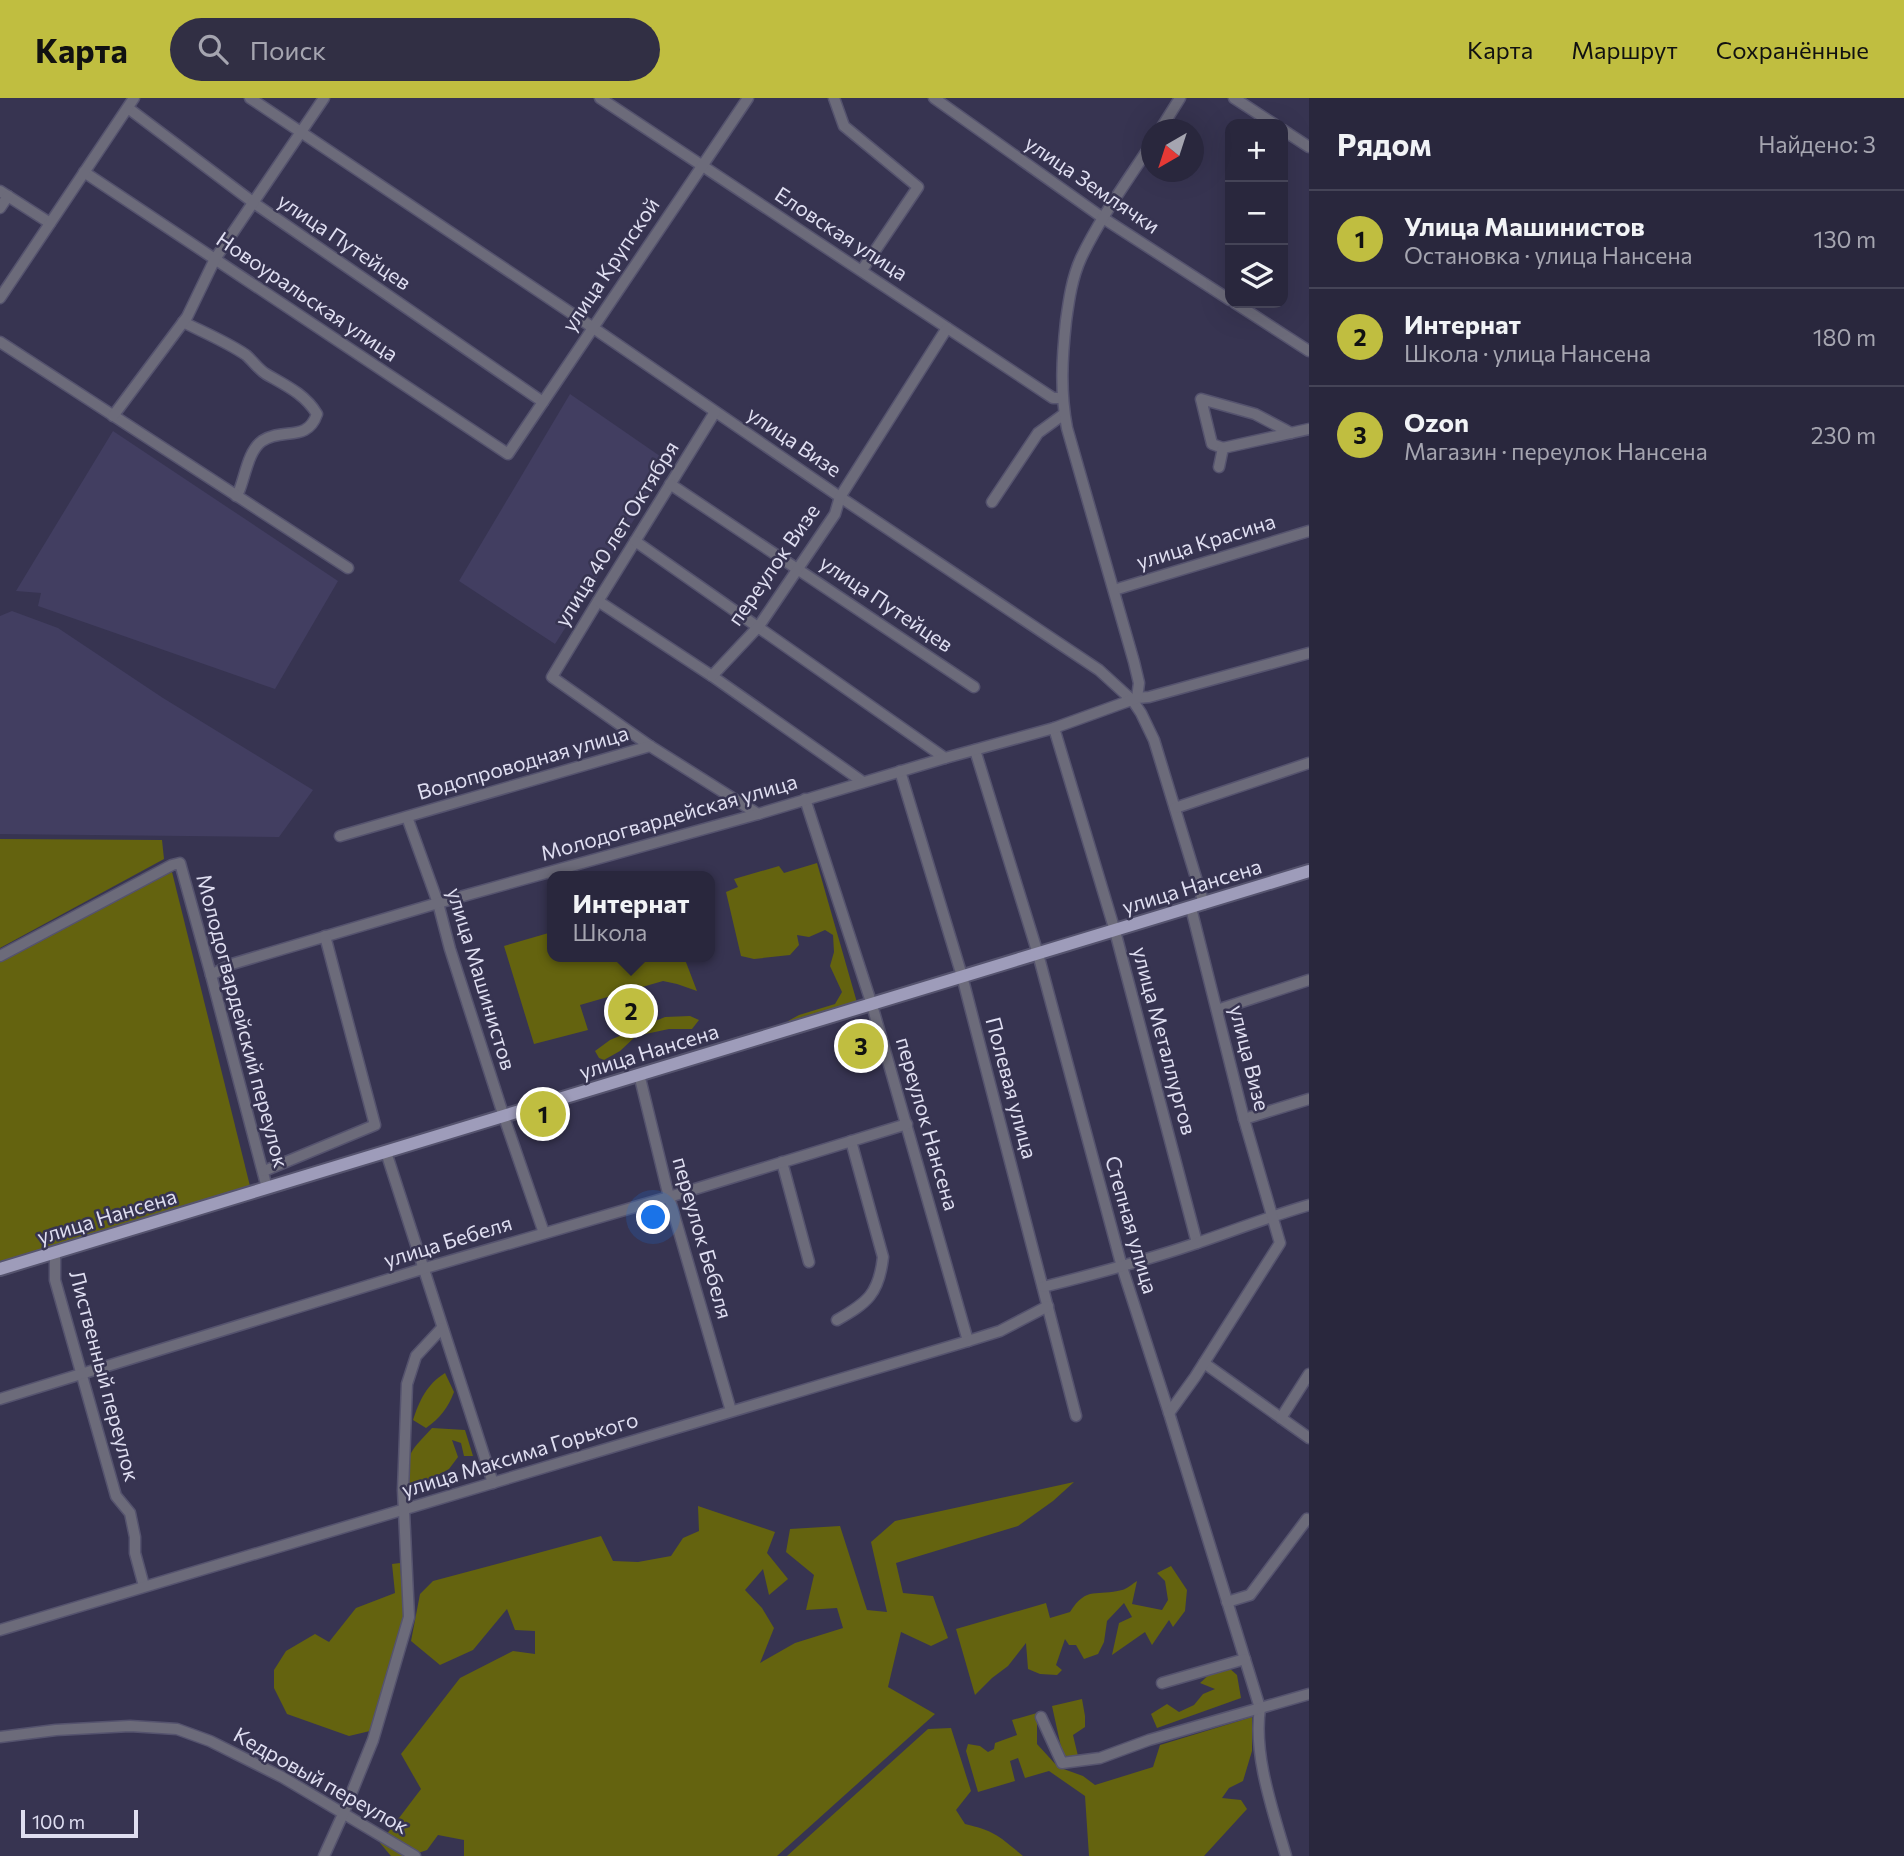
<!DOCTYPE html>
<html lang="ru">
<meta charset="utf-8">
<style>
:root{--surface:#29273d;--page:#312f44;--text:#f1f3f6;--muted:#a5a5b0;--line:#454457;--accent:#c0be40}
body{margin:0;font-family:Commissioner,sans-serif;background:var(--page);color:var(--text)}
.controls{position:absolute;right:21px;top:21px;display:grid;overflow:hidden;border-radius:14px;box-shadow:0 7px 28px #0002}
.controls button{width:63px;height:63px;display:grid;place-items:center;padding:0;border:0;border-bottom:2px solid var(--line);background:var(--surface);color:var(--text);font:35px sans-serif}
.compass{position:absolute;left:1141px;top:21px;width:63px;height:63px;border-radius:50%;background:var(--surface);box-shadow:0 7px 28px #0002;rotate:219deg}
.scale{position:absolute;left:21px;bottom:18px;width:117px;box-sizing:border-box;padding-left:7px;border:4px solid #dfdef1;border-top:0;font-size:19px;line-height:24px;white-space:nowrap;color:#dfdef1;-webkit-text-stroke:5px #373451;paint-order:stroke}
.you{position:absolute;left:654px;top:1120px;width:24px;height:24px;margin:-18px;border:5px solid #fff;border-radius:50%;background:#1a73e8;box-shadow:0 0 0 10px #1a73e833}
.badge{display:grid;place-items:center;width:46px;height:46px;border-radius:50%;background:var(--accent);color:#111;font-size:23px;font-weight:700}
.pin{position:absolute;translate:-50% -50%;border:4px solid #fff;box-shadow:0 2px 7px #0006}
.popup{position:absolute;left:547px;top:773px;width:168px;height:91px;box-sizing:border-box;display:grid;place-content:center;border-radius:14px;background:var(--surface);filter:drop-shadow(0 2px 5px #0005);font-size:23px;white-space:nowrap;color:var(--muted)}
.popup b{font-size:26px;color:var(--text)}
.popup::after{content:'';position:absolute;left:50%;top:100%;margin-left:-14px;border:14px solid transparent;border-top-color:var(--surface)}
.list{margin:0;padding:0;list-style:none}
h2{display:flex;justify-content:space-between;align-items:center;height:91px;margin:0;padding:0 28px;font-size:30px}
h2 small{font-size:23px;font-weight:400;color:var(--muted)}
.list li{display:grid;grid-template-columns:46px 1fr auto;gap:21px;align-items:center;box-sizing:border-box;height:98px;padding:0 28px;border-top:2px solid var(--line)}
.list b{display:block;font-size:26px;white-space:nowrap}
.list p{margin:0;font-size:23px;white-space:nowrap;color:var(--muted)}
.list em{font-size:23px;font-style:normal;color:var(--muted)}
.icon{flex:none;width:38px;height:38px;fill:none;stroke:currentColor;stroke-width:2;stroke-linecap:round;stroke-linejoin:round}
.map{position:relative;flex:none;width:1309px;height:1758px;overflow:hidden}
header{display:flex;align-items:center;gap:42px;box-sizing:border-box;height:98px;padding:0 35px;background:var(--accent);color:#111}
header strong{font-size:33px}
nav{display:flex;gap:38px;margin-inline-start:auto;font-size:24px}
.search{width:490px;height:63px;background:var(--page);display:flex;align-items:center;gap:18px;box-sizing:border-box;padding:0 24px;border-radius:38px;color:var(--muted);font-size:26px}
main{display:flex}
aside{flex:1;background:var(--surface)}
.map>svg:first-child{display:block}
.built{fill:#423e61}
.green{fill:#64630f}
.lines{fill:none;stroke-linecap:round;stroke-linejoin:round}
.minor-casing{stroke:#55536e;stroke-width:13}
.major-casing{stroke:#55536e;stroke-width:16}
.minor{stroke:#6c6b7a;stroke-width:10}
.major{stroke:#9e9cba;stroke-width:12}
.labels{text-anchor:middle;stroke-width:5;stroke-linejoin:round;paint-order:stroke}
.street-label{font-size:21px;fill:#dfdef1;stroke:#373451}
</style>
<header>
<strong>Карта</strong>
<div class="search"><svg class="icon" aria-label="search" viewBox="0 0 24 24"><circle cx="10" cy="10" r="6"/><path d="M15 15l6 6"/></svg>Поиск</div>
<nav><a>Карта</a><a>Маршрут</a><a>Сохранённые</a></nav>
</header>
<main>
<div class="map">
<svg width="1309" height="1758" viewBox="0 0 1309 1758">
<rect width="100%" height="100%" fill="#373451"/>
<g class="built">
<polygon points="570,296 670,365 555,546 459,483"/>
<polygon points="113,333 338,483 275,591 38,508 41,495 16,493"/>
<polygon points="12,513 58,530 163,600 313,692 279,739 0,736 0,518"/>
</g>
<g class="green">
<polygon points="0,741 162,742 164,761 0,850"/>
<polygon points="817,765 858,908 787,929 788,923 799,917 835,906 842,894 830,868 834,854 833,837 825,832 809,839 797,837 799,847 790,857 754,861 741,858 726,794 738,789 734,781 779,768 784,775"/>
<polygon points="171,770 250,1088 0,1165 0,863"/>
<polygon points="552,834 552,859 684,859 697,893 677,886 663,883 580,907 588,932 534,946 504,848"/>
<polygon points="690,918 699,922 692,931 669,931 636,938 620,953 604,962 599,960 595,953 610,942 665,919"/>
<path d="M445 1275 454 1294C448 1310 440 1320 426 1330L413 1322C419 1303 427 1286 445 1275Z"/>
<path d="M432 1330 465 1332 473 1358H464L461 1345 452 1342 458 1359 449 1371 408 1393C407 1355 406 1358 432 1330Z"/>
<polygon points="1074,1384 1053,1403 1018,1428 896,1465 903,1495 933,1498 948,1540 931,1548 901,1534 888,1589 935,1616 777,1758 464,1758 464,1742 438,1737 427,1752 409,1758 391,1758 380,1745 421,1691 401,1656 460,1580 513,1553 535,1556 535,1533 515,1532 507,1511 473,1552 440,1567 411,1543 420,1496 433,1483 601,1438 613,1463 638,1464 671,1458 683,1440 699,1433 698,1408 775,1434 767,1455 788,1481 769,1497 763,1471 745,1492 762,1510 774,1530 760,1565 795,1545 843,1530 837,1510 806,1512 814,1477 786,1454 790,1431 840,1428 867,1512 887,1514 871,1444 895,1423"/>
<polygon points="400,1465 404,1520 370,1633 349,1638 287,1616 274,1590 274,1572 286,1553 315,1536 329,1544 356,1510 395,1495 392,1466"/>
<path d="M1171 1468 1187 1492 1185 1513 1173 1529 1169 1522 1152 1547 1145 1534 1112 1557 1119 1525 1132 1519 1124 1505 1107 1523 1104 1544 1098 1556 1084 1561 1076 1547H1069L1065 1541 1056 1567 1062 1572 1057 1577 1040 1576 1028 1571 1026 1545 1008 1568 992 1580 975 1597 956 1531 1046 1505 1050 1520 1070 1514C1087 1487 1097 1499 1122 1492 1127 1491 1132 1486 1137 1483L1132 1506 1162 1512 1168 1502 1165 1483 1157 1475Z"/>
<polygon points="1229,1570 1237,1577 1241,1600 1157,1630 1151,1616 1167,1606 1179,1614 1194,1607 1203,1596 1215,1591 1200,1585 1213,1573"/>
<polygon points="1082,1601 1085,1618 1085,1629 1073,1637 1078,1658 1063,1658 1052,1608"/>
<polygon points="1037,1615 1037,1646 1058,1669 1083,1678 1095,1687 1153,1669 1160,1647 1252,1619 1252,1653 1243,1683 1229,1690 1222,1700 1241,1702 1247,1711 1204,1758 1089,1758 1085,1698 1049,1673 1025,1680 1018,1660 1010,1663 1015,1683 978,1694 966,1653 968,1646 980,1648 988,1654 994,1651 995,1645 1017,1637 1012,1622"/>
<path d="M951 1630 971 1693 956 1712 965 1726C995 1733 999 1738 1023 1758H787L928 1631Z"/>
</g>
<g class="lines">
<defs>
<g id="minor">
<polyline points="250,0 592,229 840,399 1099,572 1133,603 1141,615 1154,642 1204,806"/>
<polyline points="600,0 1053,300 1062,300"/>
<polyline points="834,0 844,28 918,89 862,172"/>
<polyline points="934,0 1103,120 1230,202"/>
<polyline points="1234,0 1274,26"/>
<polyline points="128,10 254,105 543,304"/>
<polyline points="1160,32 1180,0"/>
<polyline points="1283,32 1309,49"/>
<polyline points="84,74 508,356 748,0"/>
<polyline points="0,93 50,125"/>
<polyline points="0,110 8,98"/>
<polyline points="0,200 134,0"/>
<polyline points="1235,205 1309,253"/>
<path d="M183 224C203 234 227 244 246 257 253 263 258 271 266 276 285 287 305 296 317 316 307 345 283 329 262 343 248 353 245 379 239 393L236 398"/>
<polyline points="0,244 348,470"/>
<polyline points="715,314 598,503 552,579 650,648 758,716"/>
<polyline points="113,318 187,219 215,161 324,0"/>
<polyline points="1223,350 1212,346 1201,301 1255,316 1291,335"/>
<polyline points="1219,369 1223,350 1309,331"/>
<polyline points="670,386 974,589"/>
<polyline points="992,404 1038,335 1064,316"/>
<polyline points="635,443 945,660"/>
<polyline points="1114,492 1309,433"/>
<polyline points="598,503 712,578 863,684"/>
<polyline points="712,578 759,528 835,416 840,399 947,230"/>
<polyline points="1137,600 1149,599 1309,555"/>
<polyline points="1054,630 1115,833 1197,1145"/>
<path d="M975 652 1038 856 1122 1169 1169 1315 1260 1610C1253 1657 1273 1713 1286 1758"/>
<polyline points="900,673 962,878 1076,1318"/>
<polyline points="805,701 872,907 968,1243"/>
<polyline points="1175,710 1309,665"/>
<polyline points="407,719 438,805 450,851 504,1019 544,1135"/>
<polyline points="340,738 650,648"/>
<polyline points="0,858 172,767 180,765 211,877 267,1090"/>
<path d="M211 877 232 866 438 805 758 716 945 660 1054 630 1137 600 1139 585 1134 564 1067 330C1060 293 1062 260 1066 223 1069 201 1072 180 1081 160 1100 120 1128 82 1152 45"/>
<polyline points="1217,912 1309,882"/>
<polyline points="639,976 669,1099 731,1313"/>
<polyline points="1244,1021 1309,1001"/>
<polyline points="386,1054 493,1385"/>
<polyline points="782,1064 809,1164"/>
<polyline points="264,1073 375,1027 325,838"/>
<polyline points="55,1154 55,1182 116,1398 130,1415 135,1439 135,1455 144,1488"/>
<path d="M1043 1189C1095 1176 1147 1162 1197 1145 1235 1132 1271 1118 1309 1107"/>
<path d="M837 1222C867 1205 879 1196 883 1159L851 1043"/>
<polyline points="1204,1265 1309,1340"/>
<polyline points="0,1301 422,1171 669,1099 907,1026"/>
<polyline points="1169,1315 1195,1279 1280,1145 1244,1021 1191,810"/>
<polyline points="1281,1320 1309,1276"/>
<polyline points="1227,1504 1250,1497 1307,1421 1309,1422"/>
<polyline points="0,1532 968,1243 1000,1233 1048,1208"/>
<polyline points="1162,1585 1245,1561"/>
<polyline points="1041,1619 1062,1665 1100,1660 1149,1642 1309,1596"/>
<polyline points="0,1639 56,1632 130,1628 177,1631 210,1643 282,1679 415,1758"/>
<polyline points="324,1758 343,1716 373,1642 409,1519 403,1392 407,1286 416,1258 442,1230"/>
</g>
<polyline id="major" points="0,1171 1309,773"/>
</defs>
<use href="#minor" class="minor-casing"/>
<use href="#major" class="major-casing"/>
<use href="#minor" class="minor"/>
<use href="#major" class="major"/>
</g>
<g class="labels">
<g class="street-label">
<text transform="translate(1092 87) rotate(34)" y="7">улица Землячки</text>
<text transform="translate(841 136) rotate(33)" y="7">Еловская улица</text>
<text transform="translate(344 144) rotate(34)" y="7">улица Путейцев</text>
<text transform="translate(611 167) rotate(-56)" y="7">улица Крупской</text>
<text transform="translate(307 199) rotate(34)" y="7">Новоуральская улица</text>
<text transform="translate(794 344) rotate(34)" y="7">улица Визе</text>
<text transform="translate(617 436) rotate(-58)" y="7">улица 40 лет Октября</text>
<text transform="translate(1206 444) rotate(-17)" y="7">улица Красина</text>
<text transform="translate(774 467) rotate(-55)" y="7">переулок Визе</text>
<text transform="translate(886 506) rotate(34)" y="7">улица Путейцев</text>
<text transform="translate(523 665) rotate(-16)" y="7">Водопроводная улица</text>
<text transform="translate(669 720) rotate(-16)" y="7">Молодогвардейская улица</text>
<text transform="translate(1192 789) rotate(-17)" y="7">улица Нансена</text>
<text transform="translate(481 881) rotate(73)" y="7">улица Машинистов</text>
<text transform="translate(242 923) rotate(75)" y="7">Молодогвардейский переулок</text>
<text transform="translate(1164 943) rotate(75)" y="7">улица Металлургов</text>
<text transform="translate(649 954) rotate(-17)" y="7">улица Нансена</text>
<text transform="translate(1249 960) rotate(76)" y="7">улица Визе</text>
<text transform="translate(1011 990) rotate(75)" y="7">Полевая улица</text>
<text transform="translate(927 1026) rotate(74)" y="7">переулок Нансена</text>
<text transform="translate(107 1119) rotate(-17)" y="7">улица Нансена</text>
<text transform="translate(1131 1127) rotate(74)" y="7">Степная улица</text>
<text transform="translate(702 1140) rotate(74)" y="7">переулок Бебеля</text>
<text transform="translate(448 1144) rotate(-17)" y="7">улица Бебеля</text>
<text transform="translate(104 1278) rotate(75)" y="7">Лиственный переулок</text>
<text transform="translate(520 1357) rotate(-17)" y="7">улица Максима Горького</text>
<text transform="translate(321 1683) rotate(29)" y="7">Кедровый переулок</text>
</g>
</g>
</svg>
<div class="controls">
<button>+</button>
<button>−</button>
<button><svg class="icon" aria-label="layers" viewBox="0 0 24 24"><path d="M12 4l9 5-9 5-9-5zM3 14l9 5 9-5"/></svg></button>
</div>
<svg class="compass" viewBox="-18 -18 36 36"><path d="M0-13l5 13h-10z" fill="#e53935"/><path d="M0 13l5-13h-10z" fill="#a5a5b0"/></svg>
<div class="scale">100 m</div>
<div class="you"></div>
<div class="pin badge" style="left:543px;top:1016px">1</div>
<div class="pin badge" style="left:631px;top:913px">2</div>
<div class="popup"><b>Интернат</b>Школа</div>
<div class="pin badge" style="left:861px;top:948px">3</div>
</div>
<aside>
<h2>Рядом<small>Найдено: 3</small></h2>
<ul class="list">
<li><span class="badge">1</span><div><b>Улица Машинистов</b><p>Остановка · улица Нансена</p></div><em>130 m</em></li>
<li><span class="badge">2</span><div><b>Интернат</b><p>Школа · улица Нансена</p></div><em>180 m</em></li>
<li><span class="badge">3</span><div><b>Ozon</b><p>Магазин · переулок Нансена</p></div><em>230 m</em></li>
</ul>
</aside>
</main>
